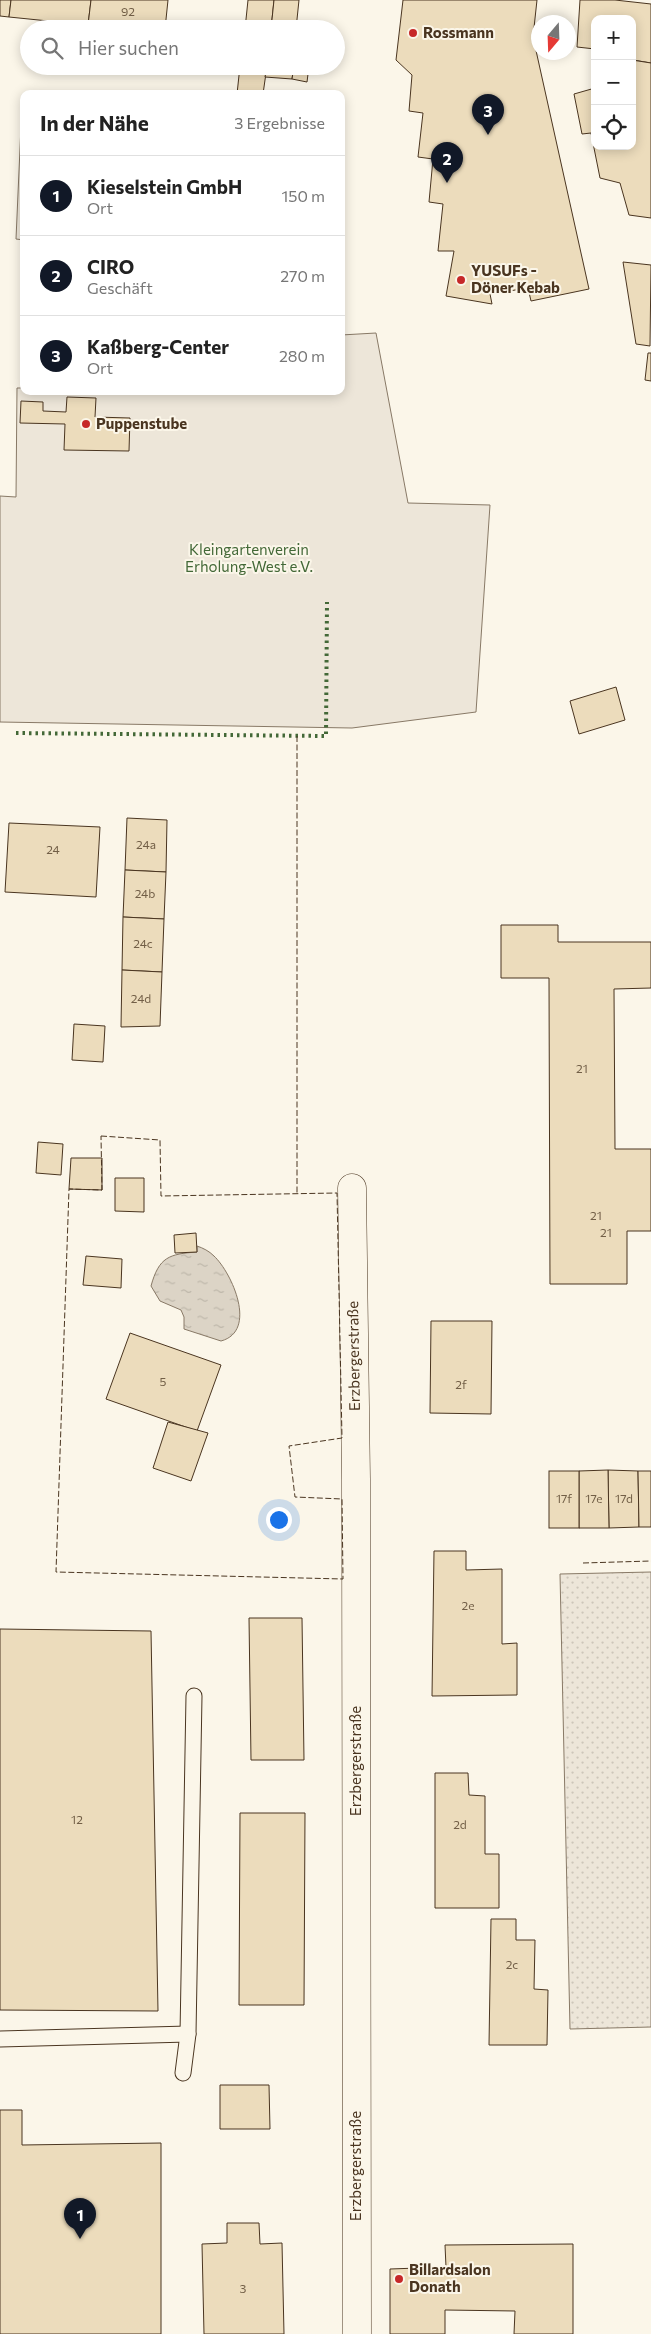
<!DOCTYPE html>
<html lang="de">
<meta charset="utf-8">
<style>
:root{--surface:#fff;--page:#f6f6f6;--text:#222;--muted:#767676;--line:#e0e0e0;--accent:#111827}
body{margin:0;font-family:Commissioner,sans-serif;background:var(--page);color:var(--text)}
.controls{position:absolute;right:15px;top:15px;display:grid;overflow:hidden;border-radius:10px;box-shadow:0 2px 12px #0003}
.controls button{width:45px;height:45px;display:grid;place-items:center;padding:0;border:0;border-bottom:1px solid var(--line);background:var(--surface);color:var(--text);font:25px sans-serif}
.compass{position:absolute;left:531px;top:15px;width:45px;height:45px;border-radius:50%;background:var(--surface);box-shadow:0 2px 12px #0003;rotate:199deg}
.you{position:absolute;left:278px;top:1519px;width:18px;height:18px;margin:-12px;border:4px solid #fff;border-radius:50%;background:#1a73e8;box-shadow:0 0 0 8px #1a73e833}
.badge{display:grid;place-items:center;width:32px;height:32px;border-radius:50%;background:var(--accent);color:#fff;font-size:16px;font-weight:700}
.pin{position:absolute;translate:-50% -41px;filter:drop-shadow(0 1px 2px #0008)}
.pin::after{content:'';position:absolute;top:26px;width:18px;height:15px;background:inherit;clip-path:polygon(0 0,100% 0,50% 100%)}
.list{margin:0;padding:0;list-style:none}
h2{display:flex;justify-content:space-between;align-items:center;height:65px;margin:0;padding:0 20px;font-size:21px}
h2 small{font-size:16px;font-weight:400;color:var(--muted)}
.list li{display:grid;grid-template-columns:32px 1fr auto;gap:15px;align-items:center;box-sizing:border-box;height:80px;padding:0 20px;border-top:1px solid var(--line)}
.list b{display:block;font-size:19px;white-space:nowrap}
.list p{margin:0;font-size:16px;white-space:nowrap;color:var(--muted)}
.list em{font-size:16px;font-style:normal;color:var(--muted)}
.icon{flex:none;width:28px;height:28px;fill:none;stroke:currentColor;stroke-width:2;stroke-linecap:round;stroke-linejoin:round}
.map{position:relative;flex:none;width:651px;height:2334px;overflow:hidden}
.search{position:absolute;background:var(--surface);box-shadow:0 2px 12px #0003;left:20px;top:20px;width:325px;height:55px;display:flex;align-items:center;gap:12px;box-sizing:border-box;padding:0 18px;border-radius:28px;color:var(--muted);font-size:19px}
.panel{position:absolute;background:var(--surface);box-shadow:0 2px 12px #0003;left:20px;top:90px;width:325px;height:305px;border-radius:10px}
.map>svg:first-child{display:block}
.grass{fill:url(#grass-dots);stroke:#887966}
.garden{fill:#ede6d9;stroke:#887966}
.water{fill:url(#water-ripples);stroke:#887966}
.building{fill:#ecdcbc;stroke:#4a3520}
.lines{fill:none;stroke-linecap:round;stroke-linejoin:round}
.lane-casing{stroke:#4a3520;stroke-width:17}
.street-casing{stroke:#4a3520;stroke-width:29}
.lane{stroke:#fbf6e9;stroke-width:15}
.street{stroke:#fbf6e9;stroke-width:28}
.hedge{stroke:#436837;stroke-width:4;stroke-dasharray:2.5 4;stroke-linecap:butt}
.fence{stroke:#4a3520;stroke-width:1;stroke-dasharray:6 2.5;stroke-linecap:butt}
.poi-dot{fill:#c62828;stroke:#fbf6e9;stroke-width:2}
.labels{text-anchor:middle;stroke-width:4;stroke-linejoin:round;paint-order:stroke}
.number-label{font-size:12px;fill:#725f47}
.poi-label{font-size:15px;font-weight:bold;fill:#4a3520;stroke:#fbf6e9;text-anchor:start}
.park-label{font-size:15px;fill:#436837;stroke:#fbf6e9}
.street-label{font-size:15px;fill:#4a3520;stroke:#fbf6e9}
</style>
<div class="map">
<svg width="651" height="2334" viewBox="0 0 651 2334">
<defs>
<pattern id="grass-dots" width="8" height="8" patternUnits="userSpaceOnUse" patternTransform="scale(1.25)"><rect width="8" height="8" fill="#ede6d9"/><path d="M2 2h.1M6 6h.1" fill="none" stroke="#cdc6ba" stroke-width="1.8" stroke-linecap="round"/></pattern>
<pattern id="water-ripples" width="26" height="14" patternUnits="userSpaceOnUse" patternTransform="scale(1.25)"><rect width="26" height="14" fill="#dcd4c6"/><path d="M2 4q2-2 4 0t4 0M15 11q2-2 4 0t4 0" fill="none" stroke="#beb7aa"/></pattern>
</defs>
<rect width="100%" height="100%" fill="#fbf6e9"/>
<polygon class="grass" points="651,1572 651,2027 570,2029 560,1574"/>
<g class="garden">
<polygon points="22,103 24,103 24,240 16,239"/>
<polygon points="376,333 408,503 490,505 476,712 352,728 0,722 0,496 16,497 17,388 24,388 24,391 341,391 341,335"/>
</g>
<path class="water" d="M197 1246C203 1248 209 1251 214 1256 232 1273 258 1331 221 1341L184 1329V1317L181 1310 160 1301 151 1286C159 1257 169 1254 197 1252Z"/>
<g class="building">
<polygon points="0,0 11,0 9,17 0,16"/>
<polygon points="11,0 91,0 88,25 9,17"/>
<polygon points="91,0 168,0 165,29 124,29 88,25"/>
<polygon points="248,0 274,0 271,29 245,29"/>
<polygon points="274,0 299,0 296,29 271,29"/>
<polygon points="403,0 537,0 533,37 589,289 531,301 528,288 490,294 492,304 446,296 454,251 438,251 443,204 429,202 433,159 418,157 423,113 409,111 412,75 396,60"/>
<polygon points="580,0 615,0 651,4 651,63 633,60 632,19 595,19 595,49 577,47"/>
<polygon points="632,60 651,63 651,218 629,215 620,183 600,178 591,133 582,134 574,94 595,88 595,146 632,146"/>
<polygon points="240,66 267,66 263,94 237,94"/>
<polygon points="267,66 294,66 292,79 265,77"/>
<polygon points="294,66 309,66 307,82 292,79"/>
<polygon points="623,262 651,265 650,346 636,344"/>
<polygon points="648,353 651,353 651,381 645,380"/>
<polygon points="67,397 96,398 95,417 130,418 129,451 64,450 65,424 20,423 21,401 43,402 43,411 66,412"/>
<polygon points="616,687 625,720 579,734 570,701"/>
<polygon points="127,818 167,820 166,872 125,870"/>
<polygon points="9,823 100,827 96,897 5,892"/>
<polygon points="125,870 166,872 164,919 123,917"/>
<polygon points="123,917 164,919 162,972 122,970"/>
<polygon points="501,925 558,925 558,942 651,942 651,988 614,989 615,1149 651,1149 651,1231 627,1231 627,1284 550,1284 549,978 501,978"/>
<polygon points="122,970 162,972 160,1026 121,1027"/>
<polygon points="74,1024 105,1026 103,1062 72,1060"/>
<polygon points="38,1142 63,1144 61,1175 36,1173"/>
<polygon points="71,1158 102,1158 102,1190 69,1189"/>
<polygon points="115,1178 144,1178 144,1212 115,1211"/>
<polygon points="196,1233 197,1252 175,1253 174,1235"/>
<polygon points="86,1256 122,1259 121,1288 83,1285"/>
<polygon points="431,1321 492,1321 491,1414 430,1413"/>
<polygon points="130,1333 221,1365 197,1431 106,1399"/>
<polygon points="168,1422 208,1433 191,1481 153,1468"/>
<polygon points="608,1470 638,1471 639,1527 609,1528"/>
<polygon points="608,1470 609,1528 579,1528 579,1471"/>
<rect x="549" y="1471" width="30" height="57"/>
<polygon points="638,1471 651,1471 651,1527 639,1527"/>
<polygon points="434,1551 466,1551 466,1570 502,1569 502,1644 517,1643 517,1695 432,1696"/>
<polygon points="249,1618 302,1618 304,1760 251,1760"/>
<polygon points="0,1629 151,1631 158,2011 0,2010"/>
<polygon points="435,1773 468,1773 469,1795 485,1796 485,1854 499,1854 499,1908 435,1908"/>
<polygon points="240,1813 305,1813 304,2005 239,2005"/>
<polygon points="491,1919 516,1919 516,1940 535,1940 534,1989 548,1990 547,2045 489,2045"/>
<polygon points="220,2085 269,2085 270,2129 220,2129"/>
<polygon points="0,2110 22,2110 22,2145 161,2143 161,2334 0,2334"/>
<polygon points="227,2223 259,2223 260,2244 282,2243 284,2334 204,2334 202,2244 227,2243"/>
<polygon points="573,2244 573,2334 514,2334 515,2311 445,2310 445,2334 390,2334 390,2269 446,2267 445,2245"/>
</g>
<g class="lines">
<defs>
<g id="lane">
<polyline points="0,2039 188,2034"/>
<polyline points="183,2073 188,2034 194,1696"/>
</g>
<polyline id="street" points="352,1188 356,1479 357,2334"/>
</defs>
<use href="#lane" class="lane-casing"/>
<use href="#street" class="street-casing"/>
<use href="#lane" class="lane"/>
<use href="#street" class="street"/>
<polyline class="hedge" points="16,733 326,736 327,602"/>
<g class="fence">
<polyline points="297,736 297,1194"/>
<polygon points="101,1136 160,1140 161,1196 337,1193 342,1438 289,1446 295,1497 342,1499 343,1579 56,1572 69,1189 102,1190"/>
<polyline points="583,1563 651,1561"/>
</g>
</g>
<g class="poi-dot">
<circle cx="413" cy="33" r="5"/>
<circle cx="461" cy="280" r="5"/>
<circle cx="86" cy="424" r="5"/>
<circle cx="399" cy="2279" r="5"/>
</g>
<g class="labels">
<g class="number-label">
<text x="128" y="16">92</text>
<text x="146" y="849">24a</text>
<text x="53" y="854">24</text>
<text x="145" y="898">24b</text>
<text x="143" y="948">24c</text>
<text x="141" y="1003">24d</text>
<text x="582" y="1073">21</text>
<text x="596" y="1220">21</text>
<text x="606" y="1237">21</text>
<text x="163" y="1386">5</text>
<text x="461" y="1389">2f</text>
<text x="564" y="1503">17f</text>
<text x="594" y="1503">17e</text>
<text x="624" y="1503">17d</text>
<text x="468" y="1610">2e</text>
<text x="77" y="1824">12</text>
<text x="460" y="1829">2d</text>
<text x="512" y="1969">2c</text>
<text x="243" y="2293">3</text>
</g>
<g class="poi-label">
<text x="423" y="38">Rossmann</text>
<text x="471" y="276">YUSUFs -<tspan x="471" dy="17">Döner Kebab</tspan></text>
<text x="96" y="429">Puppenstube</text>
<text x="409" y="2275">Billardsalon<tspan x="409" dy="17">Donath</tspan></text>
</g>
<g class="park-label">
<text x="249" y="555">Kleingartenverein<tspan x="249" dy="17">Erholung-West e.V.</tspan></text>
</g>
<g class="street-label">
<text transform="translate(354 1356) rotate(-91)" y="5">Erzbergerstraße</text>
<text transform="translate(356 1761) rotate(-90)" y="5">Erzbergerstraße</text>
<text transform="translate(356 2166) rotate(-90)" y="5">Erzbergerstraße</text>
</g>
</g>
</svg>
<div class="controls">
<button>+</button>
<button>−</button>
<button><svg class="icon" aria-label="locate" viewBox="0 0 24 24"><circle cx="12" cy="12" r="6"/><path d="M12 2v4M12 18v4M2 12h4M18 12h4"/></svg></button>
</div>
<svg class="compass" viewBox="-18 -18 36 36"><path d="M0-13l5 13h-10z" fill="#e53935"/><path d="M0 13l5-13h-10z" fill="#767676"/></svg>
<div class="you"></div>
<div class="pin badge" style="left:80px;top:2239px">1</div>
<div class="pin badge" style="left:447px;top:183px">2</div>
<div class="pin badge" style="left:488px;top:135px">3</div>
<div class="search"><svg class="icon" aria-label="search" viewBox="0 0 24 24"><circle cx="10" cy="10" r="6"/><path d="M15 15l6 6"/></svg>Hier suchen</div>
<section class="panel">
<h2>In der Nähe<small>3 Ergebnisse</small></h2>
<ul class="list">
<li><span class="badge">1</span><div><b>Kieselstein GmbH</b><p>Ort</p></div><em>150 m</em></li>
<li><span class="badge">2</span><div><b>CIRO</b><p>Geschäft</p></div><em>270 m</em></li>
<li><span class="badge">3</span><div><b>Kaßberg-Center</b><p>Ort</p></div><em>280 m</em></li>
</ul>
</section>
</div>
